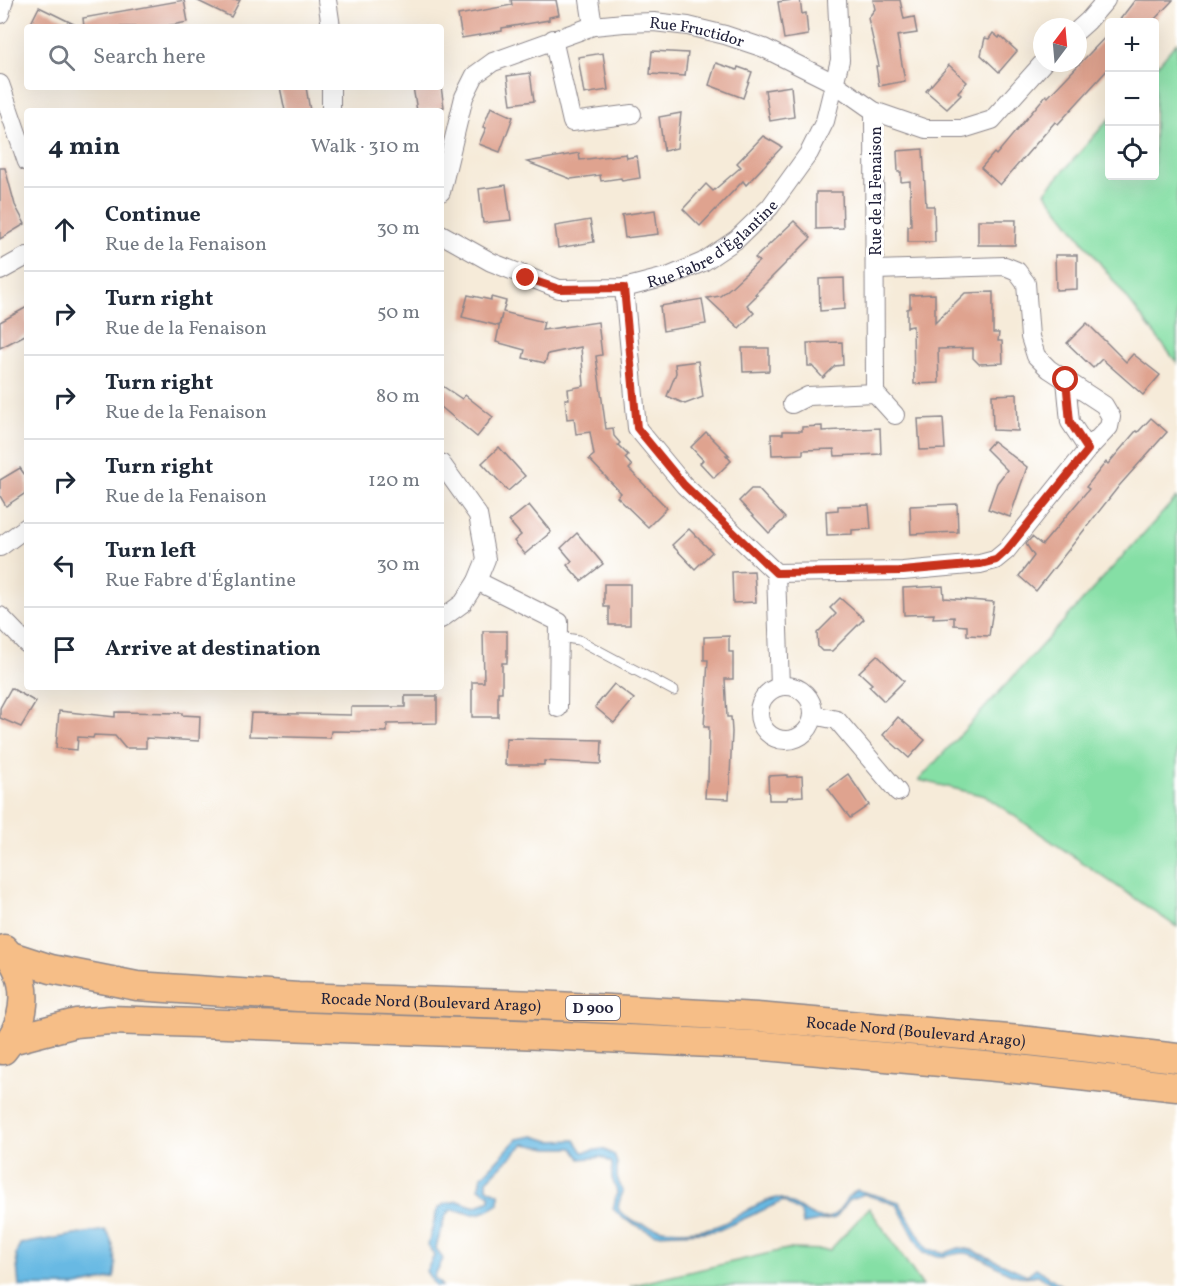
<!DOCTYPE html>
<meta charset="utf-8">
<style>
:root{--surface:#fff;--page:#f2f2f3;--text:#1f2937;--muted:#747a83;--line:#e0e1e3}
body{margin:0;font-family:Vollkorn,serif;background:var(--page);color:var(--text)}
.controls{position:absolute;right:18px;top:18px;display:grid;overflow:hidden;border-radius:6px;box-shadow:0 6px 24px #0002}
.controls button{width:54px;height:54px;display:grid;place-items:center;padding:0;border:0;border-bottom:2px solid var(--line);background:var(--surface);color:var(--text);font:30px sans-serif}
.compass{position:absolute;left:1033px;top:18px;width:54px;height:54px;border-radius:50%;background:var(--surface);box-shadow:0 6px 24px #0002;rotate:16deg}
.stop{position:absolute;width:18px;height:18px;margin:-14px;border:4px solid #c8321e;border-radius:50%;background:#fff}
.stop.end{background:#c8321e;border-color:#fff;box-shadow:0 2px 6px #0008}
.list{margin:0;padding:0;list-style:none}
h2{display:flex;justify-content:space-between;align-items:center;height:78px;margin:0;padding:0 24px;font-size:26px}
h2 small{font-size:20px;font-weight:400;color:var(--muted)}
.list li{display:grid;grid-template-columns:39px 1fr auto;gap:18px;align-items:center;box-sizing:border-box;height:84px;padding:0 24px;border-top:2px solid var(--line)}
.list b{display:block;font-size:22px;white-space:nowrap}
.list p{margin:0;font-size:20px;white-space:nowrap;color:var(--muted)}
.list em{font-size:20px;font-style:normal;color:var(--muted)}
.icon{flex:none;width:33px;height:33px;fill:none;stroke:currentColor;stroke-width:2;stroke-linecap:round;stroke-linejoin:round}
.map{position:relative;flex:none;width:1177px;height:1286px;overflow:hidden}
.search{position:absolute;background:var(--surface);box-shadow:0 6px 24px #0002;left:24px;top:24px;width:420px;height:66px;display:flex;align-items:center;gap:15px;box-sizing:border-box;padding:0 21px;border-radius:6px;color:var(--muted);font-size:22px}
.panel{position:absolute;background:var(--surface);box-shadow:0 6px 24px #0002;left:24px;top:108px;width:420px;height:582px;border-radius:6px}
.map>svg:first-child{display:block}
.green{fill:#85dfa5;stroke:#548070;stroke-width:1.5}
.water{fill:#68b9e3;stroke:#456e8f;stroke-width:1.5}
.building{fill:#dfa38f}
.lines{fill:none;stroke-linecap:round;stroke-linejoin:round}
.lane-casing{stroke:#8c868a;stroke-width:11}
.street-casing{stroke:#8c868a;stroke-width:20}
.primary-casing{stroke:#8c868a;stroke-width:31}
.lane{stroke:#fff;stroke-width:9}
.street{stroke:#fff;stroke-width:18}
.primary{stroke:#f6be87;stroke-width:28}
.route{stroke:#c8321e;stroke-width:8}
.labels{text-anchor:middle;stroke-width:6;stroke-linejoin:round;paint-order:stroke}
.shield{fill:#fff;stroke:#646476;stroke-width:1.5}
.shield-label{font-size:15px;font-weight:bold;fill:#22223b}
.street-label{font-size:16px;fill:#22223b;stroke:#fff}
</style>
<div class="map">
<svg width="1177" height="1286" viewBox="0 0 1177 1286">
<rect width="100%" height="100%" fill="#fff"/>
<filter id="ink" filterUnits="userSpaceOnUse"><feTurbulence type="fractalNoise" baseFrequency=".0167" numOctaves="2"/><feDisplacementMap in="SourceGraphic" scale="12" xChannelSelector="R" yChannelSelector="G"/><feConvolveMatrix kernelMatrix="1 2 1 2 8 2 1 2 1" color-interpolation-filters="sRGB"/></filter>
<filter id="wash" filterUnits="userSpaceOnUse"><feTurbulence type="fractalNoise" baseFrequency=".008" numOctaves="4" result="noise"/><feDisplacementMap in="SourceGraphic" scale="24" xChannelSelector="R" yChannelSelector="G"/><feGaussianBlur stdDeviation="1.35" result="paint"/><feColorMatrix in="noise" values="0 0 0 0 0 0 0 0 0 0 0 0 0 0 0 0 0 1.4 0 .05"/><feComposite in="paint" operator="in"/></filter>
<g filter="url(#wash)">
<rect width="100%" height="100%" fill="#f6ebd9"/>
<g class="green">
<polygon points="1177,42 1177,363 1045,192 1109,119 1110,176 1154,176 1155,68"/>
<polygon points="1176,498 1177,498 1177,927 985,796 919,780"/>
<polygon points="869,1208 923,1286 630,1286 787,1249 830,1250"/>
</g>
<g class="water">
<path d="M534 1136 550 1141 575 1140 583 1152 603 1149 614 1155 617 1163V1178L623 1192C616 1208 615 1211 632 1220 656 1232 698 1235 722 1224 741 1215 757 1202 777 1198 794 1199 816 1228 834 1215 843 1208 846 1195 857 1190L899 1202 927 1249 945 1253 959 1248 972 1250 1027 1275 1036 1268 1062 1286H1055L1038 1275C1007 1282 1000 1263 973 1255 963 1251 956 1254 946 1256 939 1257 930 1254 923 1253L897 1205 864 1194 849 1200 835 1218 803 1224 801 1213 783 1201 719 1230 703 1232 654 1234 624 1219 613 1209 617 1192 612 1178V1163L602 1157 580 1159 573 1148H549L524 1144 487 1180V1188L499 1194V1204C491 1209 482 1215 471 1214 464 1212 459 1210 451 1210L445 1216 436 1248 443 1259 434 1277 442 1286H435L426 1271 434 1256 428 1245 437 1210 444 1204 458 1201 475 1207 490 1200V1195L479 1188 481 1177 517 1139Z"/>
<path d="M105 1230C114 1238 118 1267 114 1278L76 1286H19L16 1254 20 1244Z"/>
</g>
<g id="blocks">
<g class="building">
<polygon points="184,0 188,22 161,27 84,27 83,18"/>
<polygon points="196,0 240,0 231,17"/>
<polygon points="511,0 556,0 559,15 549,17 549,20 502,28 502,31 462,38 458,15 512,5"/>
<polygon points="792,0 800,0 802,14 806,13 808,35 784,39 778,2"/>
<polygon points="873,0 900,0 904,19 914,17 917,33 897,36 905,81 879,86 876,66 879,66 868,18 875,9"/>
<polygon points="1135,0 1173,0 1152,22 1118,22"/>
<polygon points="39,7 80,27 29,27"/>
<polygon points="1110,32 1110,67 1058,124 1055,122 1000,185 981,168 994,153 996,155 1046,95 1048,97"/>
<polygon points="993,33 999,38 1000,36 1017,51 999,72 981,55 985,38 989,39"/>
<polygon points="652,51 688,53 685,76 650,74"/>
<polygon points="603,53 608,90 584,94 578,57"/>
<polygon points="716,63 737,70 738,67 752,72 743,98 709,85"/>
<polygon points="949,65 967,82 958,92 961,95 947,109 926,91"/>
<polygon points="530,73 534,101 511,104 507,76"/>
<polygon points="791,86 794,117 770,121 765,90"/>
<polygon points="280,87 306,87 310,111 285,111"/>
<polygon points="413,87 441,87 444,107 417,111"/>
<polygon points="491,107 513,117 500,152 479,144 486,128 483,127"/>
<polygon points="681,113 677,148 664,151 659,117"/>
<polygon points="763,136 782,147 746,185 743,181 700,226 683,209 706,184 713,191 741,167 737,163"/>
<polygon points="923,149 926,206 934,206 935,242 908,242 908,226 911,226 910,181 901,182 901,172 898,172 897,151"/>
<polygon points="579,153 580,160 626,154 627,158 637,156 640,178 622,181 621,178 601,181 600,175 571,179 527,162"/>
<polygon points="0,168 5,168 15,205 25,224 0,239"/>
<polygon points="506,185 511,220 483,223 479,189"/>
<polygon points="816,192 842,192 843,228 816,229"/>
<polygon points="655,210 658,234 625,238 622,215"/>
<polygon points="590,220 594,242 558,248 555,226"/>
<polygon points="978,220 1016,220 1015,245 978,245"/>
<polygon points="794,221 811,238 755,294 757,295 747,305 754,313 739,328 707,298 720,296 730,288 759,261 755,258"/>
<polygon points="1055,255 1077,255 1077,289 1056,290"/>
<polygon points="844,278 845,309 820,311 819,279"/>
<polygon points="993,292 993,333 999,333 998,341 1002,341 1003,363 979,364 973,358 973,348 938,349 939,383 914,384 913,326 907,327 907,309 910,308 910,295 935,294 935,323 965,293"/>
<polygon points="468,295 491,300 491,297 506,301 503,312 544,322 542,330 598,322 602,355 596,356 606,429 613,428 614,436 620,443 618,445 628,455 625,458 632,466 629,469 667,508 648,527 617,497 621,493 589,459 594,455 590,432 576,434 574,418 567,419 565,399 569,399 568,389 584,386 581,347 548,354 545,363 523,358 525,350 496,342 502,314 499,326 462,317"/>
<polygon points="702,299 706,324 663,331 660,306"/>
<polygon points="27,307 27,334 0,348 0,322"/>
<polygon points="1087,323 1126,362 1133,354 1160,375 1143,395 1102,359 1093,368 1067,343"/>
<polygon points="842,342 843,365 835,366 823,378 812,366 808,366 807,343"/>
<polygon points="742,348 769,348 769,371 743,372"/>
<polygon points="698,361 703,397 685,404 667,396 676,373 675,364"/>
<polygon points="441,385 462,399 465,395 493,417 477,437 441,407"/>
<polygon points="1017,394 1018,431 993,430 992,395"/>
<polygon points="943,418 945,449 920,450 918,419"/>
<polygon points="1151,418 1167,432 1119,486 1036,591 1019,576 1034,556 1026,544 1032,537 1042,545 1089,489 1086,487 1106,462 1108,464 1136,431 1138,432"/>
<polygon points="822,426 822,431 880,428 881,454 835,456 834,449 803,450 803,454 772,455 771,434 783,434 783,431 802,431 802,427"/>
<polygon points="706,432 729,455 726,455 731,461 714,478 700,463 703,460 691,447"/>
<polygon points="993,441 1027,467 1010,517 988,509 997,483 1007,470 986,449"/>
<polygon points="499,447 525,476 508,491 482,463"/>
<polygon points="20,468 27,478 27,492 6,506 0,496 0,480"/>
<polygon points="751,489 758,489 785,518 769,533 739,501"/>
<polygon points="957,504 958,532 911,534 910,506"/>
<polygon points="529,505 551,532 525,554 514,541 521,535 509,521"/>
<polygon points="869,505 871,529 852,530 852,534 827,535 826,511 838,510 838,506"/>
<polygon points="689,529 712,552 695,569 672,545"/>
<polygon points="577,533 603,564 581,581 567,565 572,561 561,548"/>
<polygon points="754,571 756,602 733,603 732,572"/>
<polygon points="604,584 630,584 630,625 609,625 609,607 604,607"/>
<polygon points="943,586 944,598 994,602 989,636 967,635 967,626 954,625 954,617 933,618 934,614 904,615 903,588"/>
<polygon points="840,598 864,619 832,651 822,651 818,647 817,633 836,614 830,608"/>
<polygon points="483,631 507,631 507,663 502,663 502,692 498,692 498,717 472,717 472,682 484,682"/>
<polygon points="729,636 729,652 733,652 733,679 725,679 727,717 731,717 732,732 729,799 705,798 706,781 708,782 709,727 704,727 708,660 704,660 704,637"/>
<polygon points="877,655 904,681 884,701 869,686 872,684 859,672"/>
<polygon points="614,684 634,699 614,723 595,707"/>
<polygon points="11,688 36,702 21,727 0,718 0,708"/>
<polygon points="405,696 437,696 437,723 387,724 387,732 331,731 330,738 249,736 251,713 351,715 351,707 405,707"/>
<polygon points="59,711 115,717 115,712 182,713 182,715 200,716 199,741 146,738 146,748 125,748 115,736 94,735 93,738 78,737 77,750 56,748"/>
<polygon points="898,717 925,740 909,758 883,735"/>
<polygon points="506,738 602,740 601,764 544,761 544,765 505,765"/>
<polygon points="848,774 869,805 850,818 828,789"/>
<polygon points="787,775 787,777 802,776 803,796 788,797 787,800 769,800 768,776"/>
</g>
</g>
</g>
<g filter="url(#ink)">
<use href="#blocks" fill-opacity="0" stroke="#8c868a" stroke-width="1.5"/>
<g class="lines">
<defs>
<polyline id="lane" points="559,637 579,640 674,691"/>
<g id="street">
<polyline points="327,0 331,27"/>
<polyline points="589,0 593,26"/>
<polyline points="0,14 4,0"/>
<polyline points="1078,30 1088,21 1106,0"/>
<polyline points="553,39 572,122 632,114"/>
<polyline points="0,84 27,162"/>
<polyline points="331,87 331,111"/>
<path id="s1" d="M441 192 464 97 475 75 493 62 593 26 624 23 654 22 688 26 725 35 764 48 834 83 874 111 926 129H963L992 120 1043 63"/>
<path id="s2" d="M441 234 491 262 559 289 624 288 670 276 703 262 737 239 770 207 809 153 825 121 840 60 837 0"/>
<polyline points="0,271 27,256"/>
<polyline points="624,288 637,428 684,485 776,573 903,571 980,564 995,560 1006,551 1088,449 1109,427 1111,417 1104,405 1049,369 1036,356 1030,337 1026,283 1017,271 1005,266 875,270"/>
<polyline points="1066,380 1070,422 1088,449"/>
<polyline points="875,393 895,415"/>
<polyline points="792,404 808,396 875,393 874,111"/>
<polyline points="441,463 478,515 486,559 477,581 463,603 441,619"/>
<polyline points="0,547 27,527"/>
<polyline points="776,573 780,686"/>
<polyline points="477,581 559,622 558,708"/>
<polyline points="0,616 27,644"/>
<circle cx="786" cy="713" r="27"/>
<polyline points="813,715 837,720 898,792"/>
</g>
<g id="primary">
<path id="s3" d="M11 956 51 969 137 986 298 997 538 1005 757 1017 1020 1040 1177 1058"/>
<polyline points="11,1040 76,1023 110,1020 542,1035 753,1045 1018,1069 1177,1087"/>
<path d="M3 1050C28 1020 32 979 4 949"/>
</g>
</defs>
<use href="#lane" class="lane-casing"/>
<use href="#street" class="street-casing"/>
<use href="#primary" class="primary-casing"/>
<use href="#lane" class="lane"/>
<use href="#street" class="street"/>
<use href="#primary" class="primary"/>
</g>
</g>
<g class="lines" filter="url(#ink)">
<polyline class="route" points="526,278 559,289 624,288 637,428 684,485 776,573 903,571 980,564 996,560 1006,551 1088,450 1070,422 1066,380"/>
</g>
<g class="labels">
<rect class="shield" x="566" y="996" width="54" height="24" rx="4.5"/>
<g class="shield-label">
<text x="593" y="1013">D 900</text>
</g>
<g class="street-label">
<text dy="6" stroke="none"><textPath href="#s1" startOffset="356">Rue Fructidor</textPath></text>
<text transform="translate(875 191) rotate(-90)" y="6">Rue de la Fenaison</text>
<text dy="6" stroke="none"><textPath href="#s2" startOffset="296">Rue Fabre d'Églantine</textPath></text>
<text dy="6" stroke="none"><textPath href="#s3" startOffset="424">Rocade Nord (Boulevard Arago)</textPath></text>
<text dy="6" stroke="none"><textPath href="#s3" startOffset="910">Rocade Nord (Boulevard Arago)</textPath></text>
</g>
</g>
</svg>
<div class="controls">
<button>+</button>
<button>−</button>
<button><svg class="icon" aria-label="locate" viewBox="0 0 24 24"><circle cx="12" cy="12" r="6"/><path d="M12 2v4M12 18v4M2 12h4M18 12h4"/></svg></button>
</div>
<svg class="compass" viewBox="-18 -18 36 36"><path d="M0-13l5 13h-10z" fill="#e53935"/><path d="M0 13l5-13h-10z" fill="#747a83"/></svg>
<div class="stop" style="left:1066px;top:380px"></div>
<div class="stop end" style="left:526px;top:278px"></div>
<div class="search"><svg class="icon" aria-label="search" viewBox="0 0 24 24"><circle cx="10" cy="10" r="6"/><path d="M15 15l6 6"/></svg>Search here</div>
<section class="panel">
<h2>4 min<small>Walk · 310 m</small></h2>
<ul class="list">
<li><svg class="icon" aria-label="ahead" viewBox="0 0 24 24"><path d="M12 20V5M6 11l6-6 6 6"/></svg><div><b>Continue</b><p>Rue de la Fenaison</p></div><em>30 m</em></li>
<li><svg class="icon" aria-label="right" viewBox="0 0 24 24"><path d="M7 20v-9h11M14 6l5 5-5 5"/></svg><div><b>Turn right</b><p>Rue de la Fenaison</p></div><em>50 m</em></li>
<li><svg class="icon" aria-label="right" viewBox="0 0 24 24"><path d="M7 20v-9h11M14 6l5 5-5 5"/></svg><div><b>Turn right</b><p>Rue de la Fenaison</p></div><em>80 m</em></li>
<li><svg class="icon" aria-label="right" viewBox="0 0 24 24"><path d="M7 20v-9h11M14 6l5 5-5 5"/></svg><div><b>Turn right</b><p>Rue de la Fenaison</p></div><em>120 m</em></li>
<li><svg class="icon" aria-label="left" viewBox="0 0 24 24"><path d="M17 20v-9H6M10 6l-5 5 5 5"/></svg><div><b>Turn left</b><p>Rue Fabre d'Églantine</p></div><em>30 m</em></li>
<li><svg class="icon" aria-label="arrive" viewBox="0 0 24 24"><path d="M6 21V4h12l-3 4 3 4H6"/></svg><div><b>Arrive at destination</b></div></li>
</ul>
</section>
</div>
